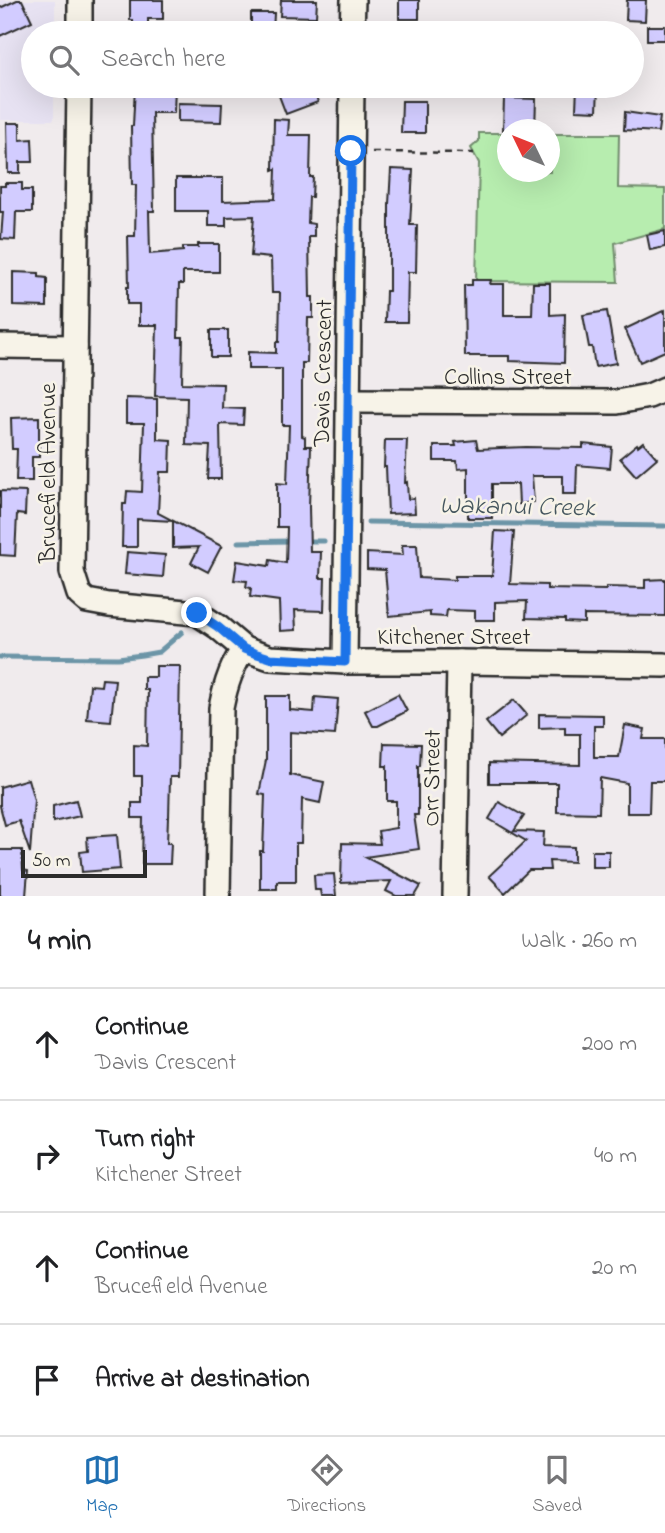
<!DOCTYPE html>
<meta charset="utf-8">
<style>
:root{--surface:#fff;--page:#f2f2f2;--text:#202124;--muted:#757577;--line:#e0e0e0;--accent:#1f6fb2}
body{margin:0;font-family:"Indie Flower",sans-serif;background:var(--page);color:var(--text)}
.compass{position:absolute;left:497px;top:119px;width:63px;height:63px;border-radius:50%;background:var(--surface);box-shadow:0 7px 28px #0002;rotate:313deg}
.scale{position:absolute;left:21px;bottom:18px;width:126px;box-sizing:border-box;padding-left:7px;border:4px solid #2b2b2b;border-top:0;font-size:19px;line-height:24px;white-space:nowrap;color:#2b2b2b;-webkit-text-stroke:5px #f7f3e8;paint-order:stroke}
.stop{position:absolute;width:21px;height:21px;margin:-16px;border:5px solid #1a73e8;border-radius:50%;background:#fff}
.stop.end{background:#1a73e8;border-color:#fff;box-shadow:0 2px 7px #0008}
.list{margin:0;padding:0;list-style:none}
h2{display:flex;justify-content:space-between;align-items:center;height:91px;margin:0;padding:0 28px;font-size:30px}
h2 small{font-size:23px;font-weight:400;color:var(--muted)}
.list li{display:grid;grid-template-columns:46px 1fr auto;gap:21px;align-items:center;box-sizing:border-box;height:112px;padding:0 28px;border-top:2px solid var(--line)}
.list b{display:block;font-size:26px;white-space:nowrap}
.list p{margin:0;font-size:23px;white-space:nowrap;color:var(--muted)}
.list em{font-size:23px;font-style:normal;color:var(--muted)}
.icon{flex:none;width:38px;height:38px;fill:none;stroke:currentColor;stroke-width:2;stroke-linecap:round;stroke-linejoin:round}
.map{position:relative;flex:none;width:665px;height:896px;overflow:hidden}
.search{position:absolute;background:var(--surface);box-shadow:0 7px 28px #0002;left:21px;right:21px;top:21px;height:77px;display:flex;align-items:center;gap:18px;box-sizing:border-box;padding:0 24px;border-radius:38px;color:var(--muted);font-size:26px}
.sheet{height:539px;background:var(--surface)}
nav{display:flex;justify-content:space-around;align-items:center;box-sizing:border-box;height:98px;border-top:2px solid var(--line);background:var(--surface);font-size:19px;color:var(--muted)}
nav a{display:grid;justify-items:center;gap:4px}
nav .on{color:var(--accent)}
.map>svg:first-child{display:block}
.built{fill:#e7e2f2}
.green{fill:#b7edaf;stroke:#718c6d;stroke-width:2}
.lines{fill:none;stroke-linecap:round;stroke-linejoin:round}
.stream{stroke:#6c95a7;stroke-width:5}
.building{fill:#d2ccff;stroke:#2b2b2b;stroke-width:2}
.minor-casing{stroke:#2b2b2b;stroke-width:28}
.path{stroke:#2b2b2b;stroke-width:2.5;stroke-dasharray:7 5;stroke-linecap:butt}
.minor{stroke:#f7f3e8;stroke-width:23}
.route{stroke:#1a73e8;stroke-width:9}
.labels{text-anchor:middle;stroke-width:5;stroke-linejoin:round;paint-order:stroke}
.street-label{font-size:24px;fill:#2b2b2b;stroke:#f7f3e8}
.water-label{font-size:26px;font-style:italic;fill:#46575f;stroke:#f7f3e8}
</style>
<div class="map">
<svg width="665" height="896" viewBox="0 0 665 896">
<rect width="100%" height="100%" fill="#f0ebed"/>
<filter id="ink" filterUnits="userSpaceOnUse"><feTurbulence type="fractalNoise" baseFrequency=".0143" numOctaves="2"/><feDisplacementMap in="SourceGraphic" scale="14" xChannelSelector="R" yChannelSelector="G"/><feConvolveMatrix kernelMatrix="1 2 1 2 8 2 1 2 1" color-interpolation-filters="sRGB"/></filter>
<g filter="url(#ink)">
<polygon class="built" points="0,0 55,0 55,33 33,33 33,86 54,86 54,120 0,120"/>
<polygon class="green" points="479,133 507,133 508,172 550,172 550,134 619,134 618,188 665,189 665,229 615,243 618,282 476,281 479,163 471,148 479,141"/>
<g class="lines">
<g class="stream">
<polyline points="368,522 665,526"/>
<polyline points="304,541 324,541"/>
<polyline points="238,542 291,541"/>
<polyline points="0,657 118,658 142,655 159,652 182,632"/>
</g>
</g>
<g class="building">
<polygon points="17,0 22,0 32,21 0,36 0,8"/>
<polygon points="130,0 163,0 163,19 148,19 148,33 133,33 133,20 130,20"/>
<polygon points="281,0 317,0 316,17 280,16"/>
<rect x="399" y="0" width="20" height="19"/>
<polygon points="627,0 646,0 645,21 626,20"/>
<polygon points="251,13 274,13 273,33 251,33"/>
<rect x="647" y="26" width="18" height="14"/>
<polygon points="135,86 175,86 174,113 152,113 154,211 149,211 150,254 183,251 183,247 198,247 198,244 219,244 219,272 183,272 183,284 179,284 178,337 183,337 182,383 223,384 222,408 244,409 243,425 220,424 221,479 208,479 210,446 186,445 187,397 155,396 157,325 139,325 139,304 127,304 127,287 129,287 128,236 135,236 136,185 132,185 131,126 133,126"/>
<polygon points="286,86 312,86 318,102 286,114 278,93 287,89"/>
<polygon points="577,86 598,86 597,111 576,110"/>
<polygon points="504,98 536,99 535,130 503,130"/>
<polygon points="402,101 425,101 425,133 401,133"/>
<polygon points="178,103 222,104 221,122 178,121"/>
<polygon points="625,112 660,117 658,132 624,130"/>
<polygon points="274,119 289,120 288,135 311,135 310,177 313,177 312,197 309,197 308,223 314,224 314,237 309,237 310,297 313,297 313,318 308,318 307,363 302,363 302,436 305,437 305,446 311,446 309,507 310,552 321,552 320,578 325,578 324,611 295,610 296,630 280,631 279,601 250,597 251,588 246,587 247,581 234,580 237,561 269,566 270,560 286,563 287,527 277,527 277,483 287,484 289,425 282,425 282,369 248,369 248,352 276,353 276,342 279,342 280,293 272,293 271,258 251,256 254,216 226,217 226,226 208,226 208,211 176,211 176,178 223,178 223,201 275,199 276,169 273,170"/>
<polygon points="7,123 20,123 20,140 32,139 33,162 20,162 20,173 8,173"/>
<polygon points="391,169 413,170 410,225 417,225 416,272 408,272 407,322 385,322 386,291 389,291 389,204"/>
<polygon points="5,183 22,183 22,190 32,190 32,212 16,212 15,240 1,239 3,212 0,212 0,186 5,186"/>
<polygon points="665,231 665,247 650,250 647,235"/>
<polygon points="13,272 39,273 39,277 47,278 47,307 13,306"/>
<polygon points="472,280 491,280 490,284 504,284 504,315 532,315 533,283 550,283 550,315 565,314 564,363 509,361 509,356 465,356 464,285 472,285"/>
<polygon points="665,310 665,351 640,362 625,329"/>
<polygon points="607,311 616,363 595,367 592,347 589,347 583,315"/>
<rect x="211" y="330" width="17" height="27"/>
<polygon points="126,398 157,399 157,439 171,440 170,472 160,472 158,513 223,547 221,547 208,572 191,563 199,547 173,548 173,521 137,519 137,547 122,547 123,504 126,504 127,491 142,492 144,423 126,423"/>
<polygon points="39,417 39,457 32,457 32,481 16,481 17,449 12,449 11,418"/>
<polygon points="385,440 407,440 405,483 407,482 408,499 414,498 415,513 388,514 386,467 384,467"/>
<polygon points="476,440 478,449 526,447 583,448 583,444 612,447 610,468 577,465 576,494 563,494 563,476 532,476 534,502 519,504 518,484 492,484 492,518 468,518 468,468 458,469 457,461 434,461 434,446 456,446 455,442"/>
<polygon points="643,442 657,458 636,476 620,458 637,444 638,446"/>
<polygon points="0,491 26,492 25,515 17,514 15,556 0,555"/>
<polygon points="495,531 514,532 510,584 547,585 547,589 606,590 606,587 645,588 645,580 665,579 665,616 584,615 584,623 565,622 565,619 526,618 527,601 495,602 495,620 475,620 475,611 447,610 446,617 430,616 430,612 389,616 385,570 367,569 367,553 403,555 402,545 417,545 419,578 455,580 455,576 492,576"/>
<polygon points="127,552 165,555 163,577 125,574"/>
<polygon points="156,666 180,666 178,777 170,777 169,818 168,818 167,843 171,843 170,864 142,864 143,818 132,818 132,803 142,803 142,776 134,776 134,745 147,746 148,690 144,690 144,677 156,677"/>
<polygon points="102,679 115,680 111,721 87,719 90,685 101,686"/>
<polygon points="398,694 407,711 378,726 373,726 365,711"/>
<polygon points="266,696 290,696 290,710 314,712 315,697 338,699 335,735 290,732 290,775 324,782 320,803 302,799 301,843 296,843 296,881 277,881 277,889 260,889 260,851 263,851 265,795 259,794 266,760"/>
<polygon points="514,700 527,715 499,738 486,722"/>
<polygon points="539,714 603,715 603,726 594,726 594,757 619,757 625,725 645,729 643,739 665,739 665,781 650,781 649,813 627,813 627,783 600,778 599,813 557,812 557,783 489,783 489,763 580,765 580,734 565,734 565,727 539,728"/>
<polygon points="384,743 421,744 420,766 418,766 418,815 414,815 419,849 365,857 421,886 415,896 396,896 386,891 391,881 341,883 342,843 380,844 378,831 396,828 396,801 387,801 387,766 383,766"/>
<polygon points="28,779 34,800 30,853 19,821 5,825 0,806 0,787"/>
<polygon points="76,800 80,816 53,822 53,806"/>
<polygon points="499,802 524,816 514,831 544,832 543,846 574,847 574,862 549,861 550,870 529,870 505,893 489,876 526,841 489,819"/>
<polygon points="117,835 120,869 82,872 80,852 88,851 87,837"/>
<polygon points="0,850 22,850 23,870 28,871 26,896 0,896"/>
<rect x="592" y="851" width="17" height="16"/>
<polygon points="334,874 336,896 321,896 320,890 315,890 314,875"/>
</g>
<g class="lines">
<defs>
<g id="minor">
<polyline points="80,33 80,0"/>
<polyline points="352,33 353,0"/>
<polyline points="79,86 72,572 79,594 87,601 109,605 197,613 218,627 244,649 270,658 345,662 459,662 665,665"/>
<polyline points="0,346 75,347"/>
<polyline points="349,401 617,402 649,396 665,389"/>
<polyline points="345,662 352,86"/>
<path d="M218 896 221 708C225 687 231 666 244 649"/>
<polyline points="455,896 459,662"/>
</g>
</defs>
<use href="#minor" class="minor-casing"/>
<polyline class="path" points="372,152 474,153"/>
<use href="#minor" class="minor"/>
</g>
</g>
<g class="lines" filter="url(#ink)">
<polyline class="route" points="197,613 218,627 244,649 254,653 270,658 345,662 351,151"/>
</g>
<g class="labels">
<g class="street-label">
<text transform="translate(322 373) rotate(-89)" y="8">Davis Crescent</text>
<text x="508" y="384">Collins Street</text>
<text transform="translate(47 473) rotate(-90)" y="8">Brucefield Avenue</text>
<text x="454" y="644">Kitchener Street</text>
<text transform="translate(431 778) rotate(-89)" y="8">Orr Street</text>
</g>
<g class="water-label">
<text transform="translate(517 505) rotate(1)" y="9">Wakanui Creek</text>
</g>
</g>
</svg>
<svg class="compass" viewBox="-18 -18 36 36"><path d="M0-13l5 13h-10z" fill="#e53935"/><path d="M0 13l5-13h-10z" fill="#757577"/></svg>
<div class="scale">50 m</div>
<div class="stop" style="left:351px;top:151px"></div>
<div class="stop end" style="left:197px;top:613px"></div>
<div class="search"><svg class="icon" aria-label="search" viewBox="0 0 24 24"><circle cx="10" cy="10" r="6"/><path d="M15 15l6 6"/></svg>Search here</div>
</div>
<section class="sheet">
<h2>4 min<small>Walk · 260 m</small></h2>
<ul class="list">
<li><svg class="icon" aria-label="ahead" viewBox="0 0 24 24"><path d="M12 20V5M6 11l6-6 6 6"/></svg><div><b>Continue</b><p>Davis Crescent</p></div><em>200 m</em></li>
<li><svg class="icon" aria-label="right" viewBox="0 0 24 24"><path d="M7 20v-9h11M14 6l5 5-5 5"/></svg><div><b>Turn right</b><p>Kitchener Street</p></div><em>40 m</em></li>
<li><svg class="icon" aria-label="ahead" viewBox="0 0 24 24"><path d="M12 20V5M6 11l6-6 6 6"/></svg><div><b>Continue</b><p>Brucefield Avenue</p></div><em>20 m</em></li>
<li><svg class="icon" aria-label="arrive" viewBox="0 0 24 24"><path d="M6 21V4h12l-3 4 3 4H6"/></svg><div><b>Arrive at destination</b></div></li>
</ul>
</section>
<nav>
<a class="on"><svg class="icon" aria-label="map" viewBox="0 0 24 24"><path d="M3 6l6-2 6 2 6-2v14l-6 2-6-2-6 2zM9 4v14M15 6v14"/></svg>Map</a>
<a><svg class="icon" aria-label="directions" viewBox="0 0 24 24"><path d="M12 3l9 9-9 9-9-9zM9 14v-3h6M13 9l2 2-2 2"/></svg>Directions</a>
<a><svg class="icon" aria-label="saved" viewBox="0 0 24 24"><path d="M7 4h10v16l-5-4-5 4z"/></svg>Saved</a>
</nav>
